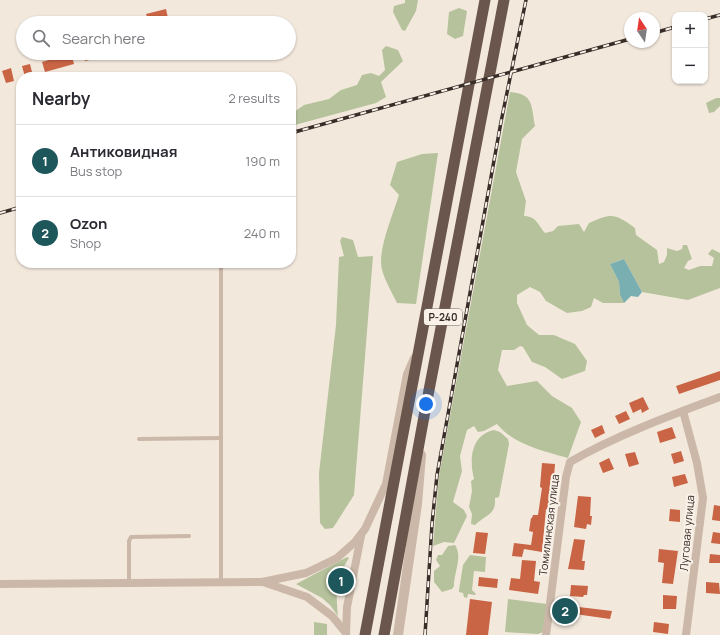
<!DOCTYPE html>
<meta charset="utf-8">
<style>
:root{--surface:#fff;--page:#f2f2f3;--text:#2b2b33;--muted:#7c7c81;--line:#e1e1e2;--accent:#1d575b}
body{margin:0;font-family:Manrope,sans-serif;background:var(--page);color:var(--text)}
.controls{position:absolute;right:12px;top:12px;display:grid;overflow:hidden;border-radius:8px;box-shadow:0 1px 3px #0004}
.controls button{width:36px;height:36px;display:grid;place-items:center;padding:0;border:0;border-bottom:1px solid var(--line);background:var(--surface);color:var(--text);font:20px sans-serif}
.compass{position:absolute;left:624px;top:12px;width:36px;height:36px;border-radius:50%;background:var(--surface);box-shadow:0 1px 3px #0004;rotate:347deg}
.you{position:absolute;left:426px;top:404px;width:14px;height:14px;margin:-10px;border:3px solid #fff;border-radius:50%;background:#1a73e8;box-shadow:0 0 0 6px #1a73e833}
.badge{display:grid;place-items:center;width:26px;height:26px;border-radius:50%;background:var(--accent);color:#fff;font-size:13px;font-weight:700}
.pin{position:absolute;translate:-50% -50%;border:2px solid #fff;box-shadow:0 1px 4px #0006}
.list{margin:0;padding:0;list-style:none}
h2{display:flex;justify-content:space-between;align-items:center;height:52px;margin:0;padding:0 16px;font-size:17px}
h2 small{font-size:13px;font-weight:400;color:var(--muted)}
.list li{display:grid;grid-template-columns:26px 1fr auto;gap:12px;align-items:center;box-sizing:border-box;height:72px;padding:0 16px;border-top:1px solid var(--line)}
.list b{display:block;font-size:15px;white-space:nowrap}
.list p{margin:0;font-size:13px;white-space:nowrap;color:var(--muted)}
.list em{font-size:13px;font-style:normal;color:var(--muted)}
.icon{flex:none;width:22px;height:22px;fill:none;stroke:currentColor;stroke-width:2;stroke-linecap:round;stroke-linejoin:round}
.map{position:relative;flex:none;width:720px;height:635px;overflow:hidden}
.search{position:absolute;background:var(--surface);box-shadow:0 1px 3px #0004;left:16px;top:16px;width:280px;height:44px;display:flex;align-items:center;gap:10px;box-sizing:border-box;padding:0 14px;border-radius:22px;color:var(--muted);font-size:15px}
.panel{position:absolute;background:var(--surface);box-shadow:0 1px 3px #0004;left:16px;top:72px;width:280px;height:196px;border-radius:16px}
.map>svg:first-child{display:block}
.green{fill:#b6c29c}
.water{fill:#7aafb1}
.building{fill:#c96444}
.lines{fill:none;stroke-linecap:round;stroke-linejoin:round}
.service{stroke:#cbb8a8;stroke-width:4}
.minor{stroke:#cbb8a8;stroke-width:8}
.tertiary{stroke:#cbb8a8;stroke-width:10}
.trunk{stroke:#6a564c;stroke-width:11}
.rail-casing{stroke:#382d28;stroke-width:3.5}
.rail{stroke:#faf2e9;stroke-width:2;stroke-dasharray:6;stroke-linecap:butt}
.labels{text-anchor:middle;stroke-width:4;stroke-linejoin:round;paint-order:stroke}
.shield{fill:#faf2e9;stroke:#726862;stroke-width:1}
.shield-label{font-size:10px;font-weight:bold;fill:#382d28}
.street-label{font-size:11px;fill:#382d28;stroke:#faf2e9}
</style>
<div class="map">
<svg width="720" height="635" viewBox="0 0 720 635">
<rect width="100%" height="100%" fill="#f3e8dc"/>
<g class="green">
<polygon points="405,0 418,0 416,11 405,31 402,30 393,12 394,6 405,3"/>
<polygon points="459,8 467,11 463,36 455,39 447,34 449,12"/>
<polygon points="386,46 398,50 403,61 381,82 386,97 376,103 291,126 291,114 304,105 329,99 341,90 357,85 362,75 371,73 379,76 385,70 382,50"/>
<path d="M510 92C534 94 531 105 535 126L522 139 516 172 526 201 524 216C536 216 538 225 545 233L553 231 558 226 579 224 584 232 589 223C612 213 614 213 635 228L636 235 657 250 659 264 664 262 667 255V248L677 251 682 249 683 245H687L692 259 688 261 684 268 689 270 700 266H712L714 258 708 254 712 249 720 253V288L688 300 642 292 624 259 610 264 619 282 620 295 624 303H603L594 298 591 307 582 311 567 313 546 301 540 292 530 287 517 295V303L527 325 539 335H554L575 344 587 361 585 371 562 379 545 367 532 362 523 347 520 346 514 350H502L498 370 507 386 537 381 552 396 572 408 581 422 568 458C544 451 514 445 497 424L484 431 478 432 474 426 467 430 460 456 462 471 453 502 464 510 467 516 454 543 444 542 433 546 439 476 448 427Z"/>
<polygon points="716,98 720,98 720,106 714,112 709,113 706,103"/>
<path d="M438 153 416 304 397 303C391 290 381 275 381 262 381 242 393 214 399 195L390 185 397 162 422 154Z"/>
<polygon points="342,237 353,240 358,257 373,256 354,495 333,528 325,529 320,523 319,473 336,325 339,257 344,256 340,241"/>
<path d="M494 430 500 432 508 439 509 444 499 497 495 498C496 516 486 514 475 525L471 524 472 514 469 507 472 491 471 481 474 479C469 459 471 435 494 430Z"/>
<path d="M455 545C463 557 454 572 454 586L452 589 442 592 434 582V571L440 566 436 560 438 555H442L448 546Z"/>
<polygon points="470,555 486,557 485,572 474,571 472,590 476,594 475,595 468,594 467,598 464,597 463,593 459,592 459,590 463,565"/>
<path d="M347 557 349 558C335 580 336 591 338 616L330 605 322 598 296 584Z"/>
<polygon points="508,599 547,604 543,632 538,634 505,632"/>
<polygon points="314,622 327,624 327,635 314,635"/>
</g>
<polygon class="water" points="624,259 642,292 638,297 631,296 624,303 620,295 619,282 610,264"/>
<g class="building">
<polygon points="166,9 168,18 149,22 146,14"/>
<polygon points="71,53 74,64 45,72 42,62 63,56 63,54"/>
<polygon points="83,53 92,53 94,59 85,61"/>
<polygon points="30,64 33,76 25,77 22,66"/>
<polygon points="11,68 14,81 6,83 2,71"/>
<polygon points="720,371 720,380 679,394 676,386"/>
<polygon points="643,397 649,409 642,413 641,409 633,413 629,403"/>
<polygon points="626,411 630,419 619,424 615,416"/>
<polygon points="602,425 605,433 595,438 591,430"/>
<polygon points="672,427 676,438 660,443 657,432"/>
<polygon points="681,451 684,461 674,464 671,454"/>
<polygon points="635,452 639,464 629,467 625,454"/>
<polygon points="609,458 614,469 603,473 599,463"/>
<polygon points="542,463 555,464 554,476 551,476 549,496 553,497 551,510 546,509 542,552 524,549 522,557 512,556 514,543 531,545 533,532 529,531 531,518 532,518 533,515 538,515 542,488 540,487"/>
<polygon points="685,474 688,483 674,487 672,477"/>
<polygon points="578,496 591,497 590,516 592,516 591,525 587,524 586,529 574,527"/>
<polygon points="714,505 720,506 720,521 712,520"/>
<polygon points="670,509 680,510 680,522 669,521"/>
<polygon points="476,532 488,533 485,554 473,553"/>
<polygon points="713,532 720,533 720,544 711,543"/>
<polygon points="574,539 585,540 582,561 585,561 584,570 568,569"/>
<polygon points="659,549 678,551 673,584 662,583 664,563 658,562"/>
<polygon points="710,554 720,555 720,563 709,563"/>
<polygon points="522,560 536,561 534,581 540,582 538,594 509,590 511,578 520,579"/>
<polygon points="479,577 498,579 497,588 478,586"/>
<polygon points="706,582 719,583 720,594 706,593"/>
<polygon points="571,585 588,586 587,595 584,595 583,597 570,596"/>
<polygon points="663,595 677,596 676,609 663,609"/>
<polygon points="470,599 492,602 488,635 466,635"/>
<polygon points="562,605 612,611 610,619 561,612"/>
<polygon points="654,622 669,624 668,634 653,632"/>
</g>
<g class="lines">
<g class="service">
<polyline points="221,263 221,582"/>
<polyline points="139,439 221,438"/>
<polyline points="129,583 129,541 131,537 189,536"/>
</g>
<g class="minor">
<polyline points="683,411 697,463 703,498 686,635"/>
<polyline points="263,582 307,597 332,616 346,633"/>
<polyline points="0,584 262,582 306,573 337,558 355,542 365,529 386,484 407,374 414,358"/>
<polyline points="346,633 347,607 361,536"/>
<path d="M546 635 566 477 570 462C615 436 671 415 720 397"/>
</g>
<polyline class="tertiary" points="398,635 417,504 421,455"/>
<g class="trunk">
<polyline points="365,635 485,0"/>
<polyline points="384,635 425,411 504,0"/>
</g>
<defs>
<g id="rail">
<polyline points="705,19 720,15"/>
<polyline points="654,33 675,27"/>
<polyline points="291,133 630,39"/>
<polyline points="0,213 21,207"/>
<polyline points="425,635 432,524 437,475 501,122 526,0"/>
</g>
</defs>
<use href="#rail" class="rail-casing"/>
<use href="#rail" class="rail"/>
</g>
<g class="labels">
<rect class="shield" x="424" y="309" width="38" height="16" rx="3"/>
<g class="shield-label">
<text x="443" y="321">Р-240</text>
</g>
<g class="street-label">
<text transform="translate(549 525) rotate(-83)" y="4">Томилинская улица</text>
<text transform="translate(687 533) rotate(-85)" y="4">Луговая улица</text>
</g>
</g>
</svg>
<div class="controls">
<button>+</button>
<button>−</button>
</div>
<svg class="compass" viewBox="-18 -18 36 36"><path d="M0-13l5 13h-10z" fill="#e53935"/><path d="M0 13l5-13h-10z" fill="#7c7c81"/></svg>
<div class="you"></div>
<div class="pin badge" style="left:341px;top:581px">1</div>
<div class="pin badge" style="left:565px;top:611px">2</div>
<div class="search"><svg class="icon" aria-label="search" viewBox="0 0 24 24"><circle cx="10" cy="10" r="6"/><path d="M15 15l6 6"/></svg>Search here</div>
<section class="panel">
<h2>Nearby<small>2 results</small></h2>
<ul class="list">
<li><span class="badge">1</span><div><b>Антиковидная</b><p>Bus stop</p></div><em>190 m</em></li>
<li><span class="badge">2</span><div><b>Ozon</b><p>Shop</p></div><em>240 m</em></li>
</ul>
</section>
</div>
